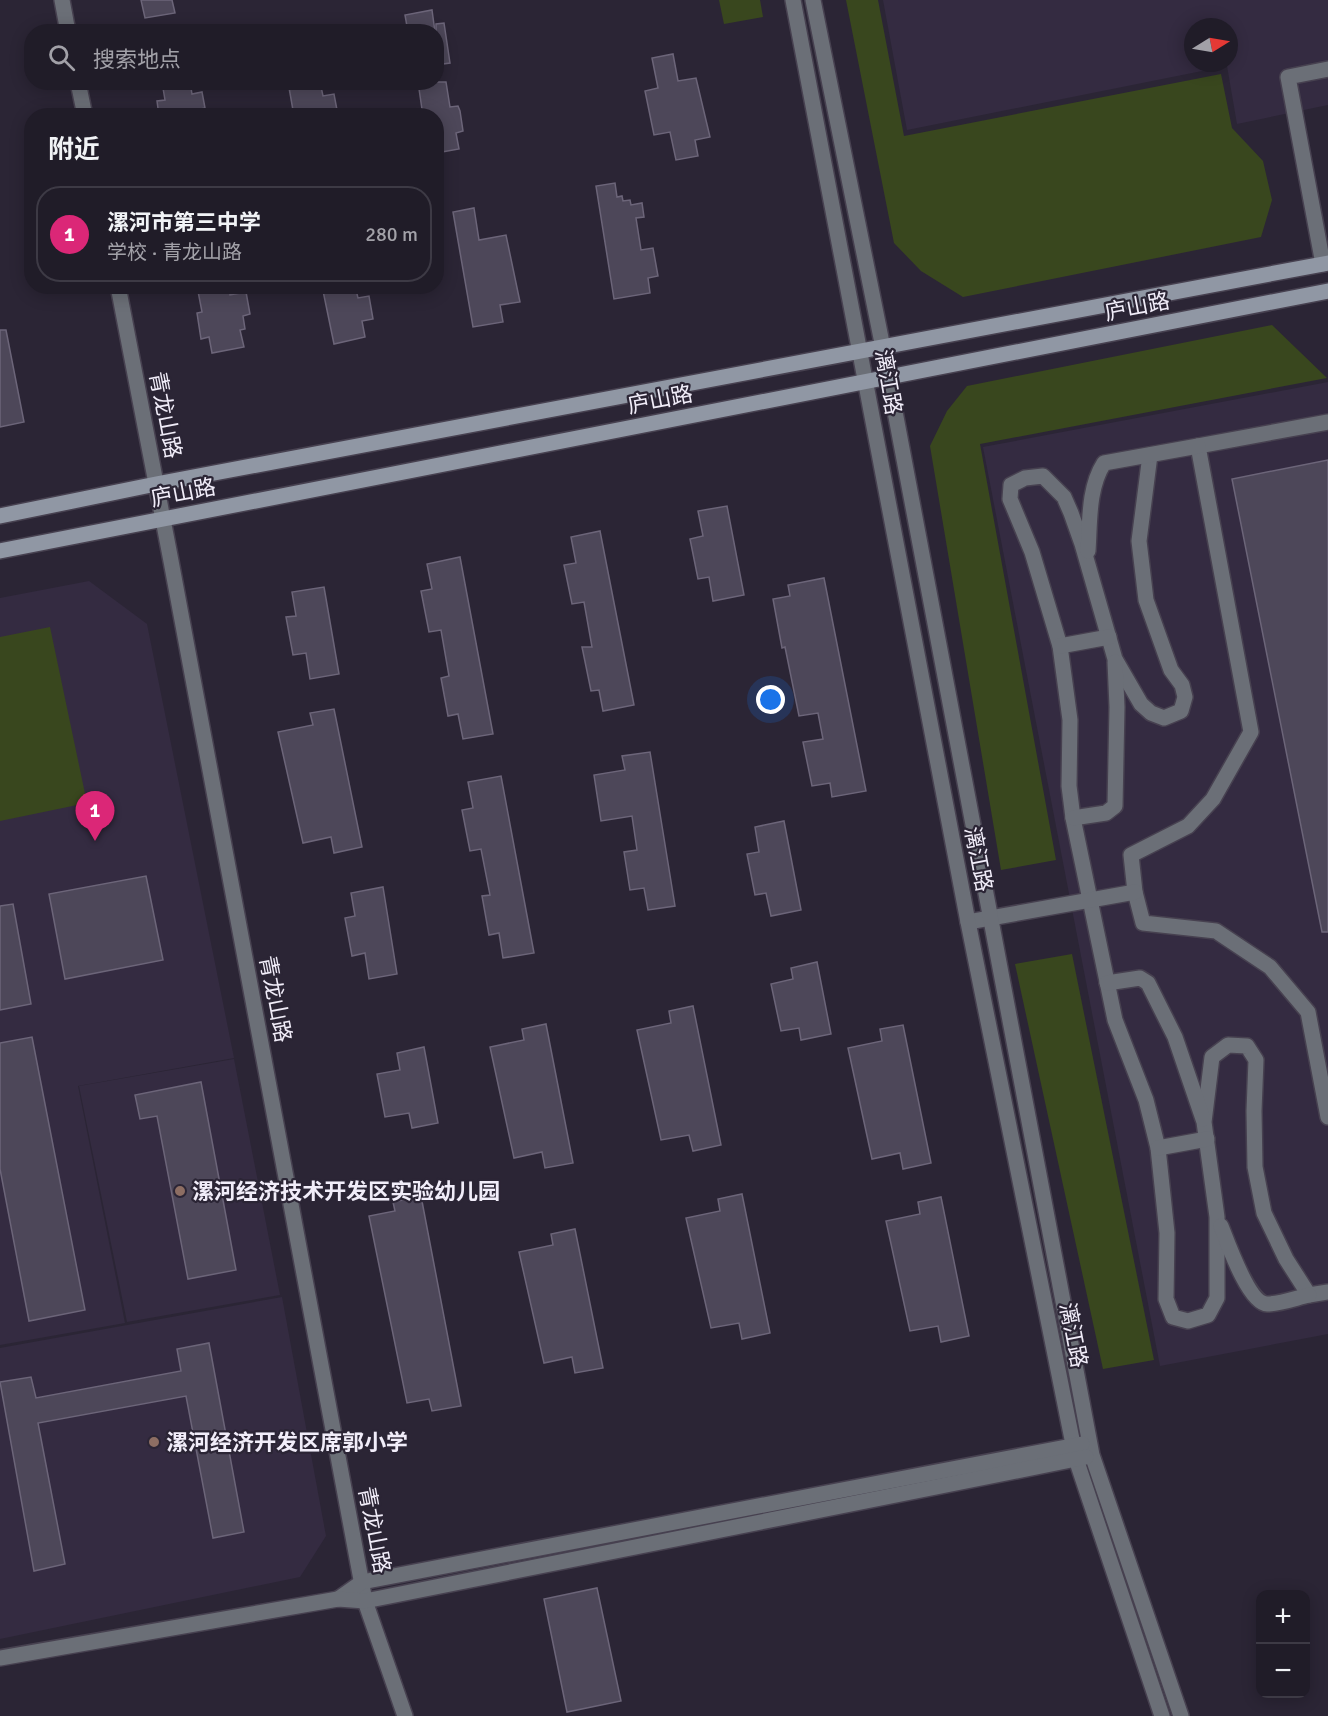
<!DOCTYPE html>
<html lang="zh">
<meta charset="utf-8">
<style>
:root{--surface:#201c28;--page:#2d2934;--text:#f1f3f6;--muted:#a2a1a8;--line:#3d3a45;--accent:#db2777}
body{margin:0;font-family:Signika,"Noto Sans SC",sans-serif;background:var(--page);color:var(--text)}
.controls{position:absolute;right:18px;bottom:18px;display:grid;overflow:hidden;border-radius:12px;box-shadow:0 3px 15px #0003}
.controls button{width:54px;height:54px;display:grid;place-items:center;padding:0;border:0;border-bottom:2px solid var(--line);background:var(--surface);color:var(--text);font:30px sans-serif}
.compass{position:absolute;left:1184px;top:18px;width:54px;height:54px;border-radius:50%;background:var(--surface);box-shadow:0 3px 15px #0003;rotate:79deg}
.you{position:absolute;left:771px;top:700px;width:21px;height:21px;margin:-15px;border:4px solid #fff;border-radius:50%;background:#1a73e8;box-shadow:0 0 0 9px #1a73e833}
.badge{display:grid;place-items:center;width:39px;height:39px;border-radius:50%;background:var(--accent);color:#fff;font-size:20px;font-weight:700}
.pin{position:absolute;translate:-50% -50px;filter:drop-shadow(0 2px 3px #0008)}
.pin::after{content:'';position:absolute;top:32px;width:21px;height:18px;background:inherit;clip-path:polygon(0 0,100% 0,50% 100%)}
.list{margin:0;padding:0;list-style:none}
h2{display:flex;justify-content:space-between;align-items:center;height:78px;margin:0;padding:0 24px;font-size:26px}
h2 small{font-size:20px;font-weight:400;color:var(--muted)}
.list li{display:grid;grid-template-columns:39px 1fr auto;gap:18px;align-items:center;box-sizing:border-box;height:96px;margin:0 12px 12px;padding:0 12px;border:2px solid var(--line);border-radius:24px}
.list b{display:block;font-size:22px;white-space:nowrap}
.list p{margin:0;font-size:20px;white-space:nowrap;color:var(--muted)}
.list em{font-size:20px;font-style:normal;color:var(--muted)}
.icon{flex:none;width:33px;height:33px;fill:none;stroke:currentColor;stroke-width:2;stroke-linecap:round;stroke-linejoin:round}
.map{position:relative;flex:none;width:1328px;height:1716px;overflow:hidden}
.search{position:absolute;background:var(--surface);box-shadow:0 3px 15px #0003;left:24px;top:24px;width:420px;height:66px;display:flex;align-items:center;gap:15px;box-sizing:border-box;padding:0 21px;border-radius:24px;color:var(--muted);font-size:22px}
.panel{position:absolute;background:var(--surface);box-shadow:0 3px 15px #0003;left:24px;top:108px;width:420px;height:186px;border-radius:24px}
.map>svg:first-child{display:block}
.built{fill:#342b41;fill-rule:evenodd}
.green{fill:#39471e}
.building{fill:#4d4759;stroke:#6c6579;stroke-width:1.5}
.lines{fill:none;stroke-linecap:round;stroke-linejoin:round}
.minor-casing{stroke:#474150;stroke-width:18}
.tertiary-casing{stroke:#474150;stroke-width:18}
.secondary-casing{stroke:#474150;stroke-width:18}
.minor{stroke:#6b6f77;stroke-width:15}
.tertiary{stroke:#6b6f77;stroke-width:15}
.secondary{stroke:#9097a4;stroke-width:15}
.education-dot{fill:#8d6e63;stroke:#2b2535;stroke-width:2}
.labels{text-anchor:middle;stroke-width:4.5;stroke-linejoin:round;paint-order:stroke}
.street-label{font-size:22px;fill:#f1edf9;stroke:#2b2535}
.poi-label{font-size:22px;font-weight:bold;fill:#f1edf9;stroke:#2b2535;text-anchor:start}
</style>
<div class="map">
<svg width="1328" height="1716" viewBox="0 0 1328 1716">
<rect width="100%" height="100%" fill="#2b2535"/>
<g class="built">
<path d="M883 0H1328V105L1237 124 1227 66 907 130ZM1193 27H1229V63H1193Z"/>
<polygon points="1328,382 1328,1334 1160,1366 983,447"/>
<polygon points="89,581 147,624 234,1058 78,1086 125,1323 0,1345 0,598"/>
<polygon points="234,1059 280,1295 127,1322 79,1086"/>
<polygon points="282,1297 326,1536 300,1577 0,1639 0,1348"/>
</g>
<g class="green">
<polygon points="719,0 760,0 763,17 724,24"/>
<polygon points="846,0 878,0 904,136 1221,74 1232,128 1263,161 1272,200 1261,237 963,297 921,271 894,243"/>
<polygon points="1272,325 1327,378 980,444 1056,860 1001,870 930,446 947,411 967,386"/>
<polygon points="50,627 87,803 0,821 0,637"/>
<polygon points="1072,954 1154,1360 1103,1369 1015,964"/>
</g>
<g class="building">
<polygon points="141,0 172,0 175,13 145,18"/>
<polygon points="432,10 435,32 408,32 405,15"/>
<polygon points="444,23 450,63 436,65 436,24"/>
<polygon points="673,54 678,81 696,78 710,137 695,140 698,156 676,160 670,132 654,135 645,91 658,88 652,58"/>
<polygon points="162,82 190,82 192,94 202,92 205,108 192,111 193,116 159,116 157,101 165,100"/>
<polygon points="288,82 320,82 323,96 334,94 337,110 324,113 325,116 294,116"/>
<polygon points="418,82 446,82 450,107 458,106 460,111 463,131 456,133 459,149 436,153 436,116 423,116"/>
<polygon points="615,183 617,197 622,196 623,201 630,200 631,205 642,203 644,217 636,218 641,250 653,248 658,276 648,278 650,293 614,299 596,186"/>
<polygon points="474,208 479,240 506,235 520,302 500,305 503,322 473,327 453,212"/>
<polygon points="197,286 228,286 230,295 246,292 250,314 243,316 245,329 240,330 244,347 212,353 209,337 201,339 197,313 202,312"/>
<polygon points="322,286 355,286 358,298 369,296 373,319 362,321 365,337 334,344"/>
<polygon points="0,330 6,330 24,422 0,427"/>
<polygon points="1328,460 1328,932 1322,932 1232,479"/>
<polygon points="727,506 744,595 713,601 709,577 698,579 690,539 703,536 698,511"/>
<polygon points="600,531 634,705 603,711 599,690 591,691 582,647 592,647 584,602 572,604 564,565 576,563 571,537"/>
<polygon points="460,557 493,734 463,739 458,714 448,716 441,678 449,676 441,630 429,632 421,591 432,589 427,564"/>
<polygon points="824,578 866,791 832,797 830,783 812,786 803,742 823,739 818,713 799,716 785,647 782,648 773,599 790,596 788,585"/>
<polygon points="324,587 339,674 310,679 306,653 293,655 286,617 296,616 292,592"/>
<polygon points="334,709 362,847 334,853 331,837 303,843 278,732 313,725 310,713"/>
<polygon points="650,752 675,906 648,910 644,888 630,890 624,852 637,850 632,816 601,821 594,775 625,770 622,756"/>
<polygon points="501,776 534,953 503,958 499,933 489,935 482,896 490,895 481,849 470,851 462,810 473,808 468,782"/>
<polygon points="784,821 801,910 771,916 766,893 755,895 747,854 759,852 755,827"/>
<polygon points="146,876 163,960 65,979 49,894"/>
<polygon points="383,887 397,974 369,979 365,953 352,956 345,918 355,916 351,893"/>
<polygon points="13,904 31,1004 0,1010 0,906"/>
<polygon points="817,962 831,1034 801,1040 799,1028 781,1031 771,984 793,979 791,968"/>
<polygon points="693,1006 721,1145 693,1151 689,1135 661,1140 637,1030 671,1023 669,1011"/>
<polygon points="546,1024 573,1163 545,1168 542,1152 514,1158 490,1047 524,1040 522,1029"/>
<polygon points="903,1025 931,1163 903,1169 900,1153 872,1159 848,1048 882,1041 880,1029"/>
<polygon points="32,1037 85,1310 29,1321 0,1169 0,1043"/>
<polygon points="424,1047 438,1123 412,1128 409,1113 385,1117 377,1074 400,1070 397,1053"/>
<polygon points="201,1082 236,1270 188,1279 157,1116 140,1119 135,1095"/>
<polygon points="742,1194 770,1333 742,1339 739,1323 711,1328 686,1218 720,1211 718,1199"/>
<polygon points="421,1196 461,1406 432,1411 429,1399 407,1403 369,1216 395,1211 393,1202"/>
<polygon points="941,1197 969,1336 941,1342 938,1326 910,1331 886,1221 920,1214 918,1202"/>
<polygon points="575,1229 603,1368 575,1373 572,1357 544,1363 519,1252 553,1245 551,1234"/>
<polygon points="209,1343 244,1532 213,1538 186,1396 38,1423 65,1564 34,1571 0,1382 31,1377 36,1398 181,1371 177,1349"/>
<polygon points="597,1588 621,1701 567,1712 544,1599"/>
</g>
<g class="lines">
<defs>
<g id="minor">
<polyline points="1323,264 1288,77 1328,69"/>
<polyline points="1328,422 1198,446 1251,732 1213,799 1188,826 1131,855 1135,892 1143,923 1216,931 1270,967 1308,1012 1328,1117"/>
<polyline points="1150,455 1139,541 1146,600 1171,670 1182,685 1185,697 1181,711 1164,718 1151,713 1141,704 1115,659 1082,544 1071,513 1064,497 1043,476 1025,478 1011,485 1010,499 1032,552 1060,646 1070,720 1069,786 1073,818 1115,1020 1146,1100 1158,1148 1167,1233 1166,1299 1173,1317 1188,1321 1208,1315 1217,1298 1217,1217 1204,1122 1212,1057 1228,1045 1247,1046 1256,1060 1254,1111 1255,1167 1264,1213 1286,1259 1309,1295 1328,1292"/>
<path d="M1088 551C1090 522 1088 488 1104 463L1198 446"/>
<polyline points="1060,646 1109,637"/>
<polyline points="1073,818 1106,813 1115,806 1117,707 1115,662"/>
<polyline points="968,922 1135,892"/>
<polyline points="1107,983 1140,978 1148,983 1175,1037 1203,1119"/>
<polyline points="1158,1148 1207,1139"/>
<path d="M1221 1226C1227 1241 1249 1304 1267 1304 1280 1304 1296 1298 1309 1295"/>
</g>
<g id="tertiary">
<polyline points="62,0 68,32"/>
<polyline points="793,0 968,922 1076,1459 1162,1716"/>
<polyline points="813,0 883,348 1092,1455 1181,1716"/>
<polyline points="78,82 85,116"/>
<polyline points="118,286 171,561 365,1601 405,1716"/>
<polyline points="338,1599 362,1582 1082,1444"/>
<polyline points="0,1658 338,1599 365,1601 1086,1457"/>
</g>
<g id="secondary">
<polyline points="0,516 156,484 1328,263"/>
<polyline points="0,551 1328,291"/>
</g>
</defs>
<use href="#minor" class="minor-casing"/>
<use href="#tertiary" class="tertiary-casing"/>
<use href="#secondary" class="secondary-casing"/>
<use href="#minor" class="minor"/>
<use href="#tertiary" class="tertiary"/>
<use href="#secondary" class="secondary"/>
</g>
<g class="education-dot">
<circle cx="180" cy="1191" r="6"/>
<circle cx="154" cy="1442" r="6"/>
</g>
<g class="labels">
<g class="street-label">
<text transform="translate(1137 306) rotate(-11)" y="8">庐山路</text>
<text transform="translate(889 382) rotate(80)" y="8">漓江路</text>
<text transform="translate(660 399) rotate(-11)" y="8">庐山路</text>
<text transform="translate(166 415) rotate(79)" y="8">青龙山路</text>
<text transform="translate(183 492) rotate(-11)" y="8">庐山路</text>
<text transform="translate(979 859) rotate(79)" y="8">漓江路</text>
<text transform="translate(276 999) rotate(79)" y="8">青龙山路</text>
<text transform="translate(1074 1335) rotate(79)" y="8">漓江路</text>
<text transform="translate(375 1530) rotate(79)" y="8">青龙山路</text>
</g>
<g class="poi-label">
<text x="192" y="1199">漯河经济技术开发区实验幼儿园</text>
<text x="166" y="1450">漯河经济开发区席郭小学</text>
</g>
</g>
</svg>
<div class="controls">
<button>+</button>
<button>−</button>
</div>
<svg class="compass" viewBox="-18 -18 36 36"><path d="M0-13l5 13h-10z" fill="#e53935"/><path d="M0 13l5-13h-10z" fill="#a2a1a8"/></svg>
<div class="you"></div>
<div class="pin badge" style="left:95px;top:841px">1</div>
<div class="search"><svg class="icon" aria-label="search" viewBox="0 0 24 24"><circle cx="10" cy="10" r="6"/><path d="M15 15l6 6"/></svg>搜索地点</div>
<section class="panel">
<h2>附近<small></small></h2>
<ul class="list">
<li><span class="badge">1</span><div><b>漯河市第三中学</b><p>学校 · 青龙山路</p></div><em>280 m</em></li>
</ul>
</section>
</div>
